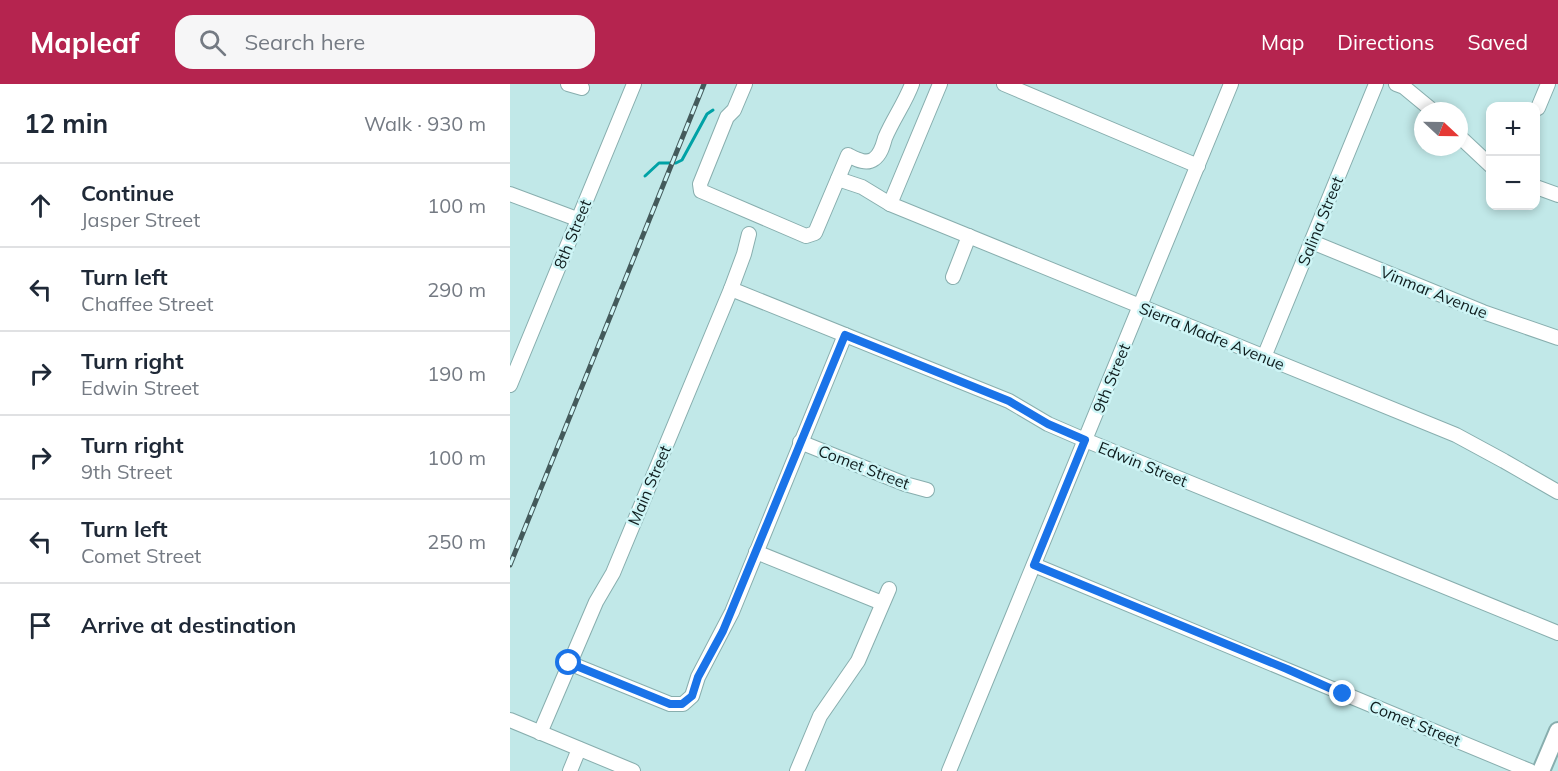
<!DOCTYPE html>
<meta charset="utf-8">
<style>
:root{--surface:#fff;--page:#f6f6f7;--text:#1f2937;--muted:#747a83;--line:#e0e1e3;--accent:#b5244f}
body{margin:0;font-family:Mulish,sans-serif;background:var(--page);color:var(--text)}
.controls{position:absolute;right:18px;top:18px;display:grid;overflow:hidden;border-radius:12px;box-shadow:0 3px 9px #0003}
.controls button{width:54px;height:54px;display:grid;place-items:center;padding:0;border:0;border-bottom:2px solid var(--line);background:var(--surface);color:var(--text);font:30px sans-serif}
.compass{position:absolute;left:904px;top:18px;width:54px;height:54px;border-radius:50%;background:var(--surface);box-shadow:0 3px 9px #0003;rotate:112deg}
.stop{position:absolute;width:18px;height:18px;margin:-14px;border:4px solid #1a73e8;border-radius:50%;background:#fff}
.stop.end{background:#1a73e8;border-color:#fff;box-shadow:0 2px 6px #0008}
.list{margin:0;padding:0;list-style:none}
h2{display:flex;justify-content:space-between;align-items:center;height:78px;margin:0;padding:0 24px;font-size:26px}
h2 small{font-size:20px;font-weight:400;color:var(--muted)}
.list li{display:grid;grid-template-columns:39px 1fr auto;gap:18px;align-items:center;box-sizing:border-box;height:84px;padding:0 24px;border-top:2px solid var(--line)}
.list b{display:block;font-size:22px;white-space:nowrap}
.list p{margin:0;font-size:20px;white-space:nowrap;color:var(--muted)}
.list em{font-size:20px;font-style:normal;color:var(--muted)}
.icon{flex:none;width:33px;height:33px;fill:none;stroke:currentColor;stroke-width:2;stroke-linecap:round;stroke-linejoin:round}
.map{position:relative;flex:none;width:1048px;height:687px;overflow:hidden}
header{display:flex;align-items:center;gap:36px;box-sizing:border-box;height:84px;padding:0 30px;background:var(--accent);color:#fff}
header strong{font-size:28px}
nav{display:flex;gap:33px;margin-inline-start:auto;font-size:21px}
.search{width:420px;height:54px;background:var(--page);display:flex;align-items:center;gap:15px;box-sizing:border-box;padding:0 21px;border-radius:18px;color:var(--muted);font-size:22px}
main{display:flex}
aside{flex:1;background:var(--surface)}
.map>svg:first-child{display:block}
.lines{fill:none;stroke-linecap:round;stroke-linejoin:round}
.stream{stroke:#00a2a6;stroke-width:3}
.minor-casing{stroke:#88aeae;stroke-width:16}
.major-casing{stroke:#88aeae;stroke-width:20}
.minor{stroke:#fff;stroke-width:14}
.major{stroke:#fff;stroke-width:16}
.rail-casing{stroke:#445a5b;stroke-width:5}
.rail{stroke:#cef5f6;stroke-width:3;stroke-dasharray:9;stroke-linecap:butt}
.route{stroke:#1a73e8;stroke-width:8}
.labels{text-anchor:middle;stroke-width:5;stroke-linejoin:round;paint-order:stroke}
.street-label{font-size:16px;fill:#0f1d1e;stroke:#cef5f6}
</style>
<header>
<strong>Mapleaf</strong>
<div class="search"><svg class="icon" aria-label="search" viewBox="0 0 24 24"><circle cx="10" cy="10" r="6"/><path d="M15 15l6 6"/></svg>Search here</div>
<nav><a>Map</a><a>Directions</a><a>Saved</a></nav>
</header>
<main>
<aside>
<h2>12 min<small>Walk · 930 m</small></h2>
<ul class="list">
<li><svg class="icon" aria-label="ahead" viewBox="0 0 24 24"><path d="M12 20V5M6 11l6-6 6 6"/></svg><div><b>Continue</b><p>Jasper Street</p></div><em>100 m</em></li>
<li><svg class="icon" aria-label="left" viewBox="0 0 24 24"><path d="M17 20v-9H6M10 6l-5 5 5 5"/></svg><div><b>Turn left</b><p>Chaffee Street</p></div><em>290 m</em></li>
<li><svg class="icon" aria-label="right" viewBox="0 0 24 24"><path d="M7 20v-9h11M14 6l5 5-5 5"/></svg><div><b>Turn right</b><p>Edwin Street</p></div><em>190 m</em></li>
<li><svg class="icon" aria-label="right" viewBox="0 0 24 24"><path d="M7 20v-9h11M14 6l5 5-5 5"/></svg><div><b>Turn right</b><p>9th Street</p></div><em>100 m</em></li>
<li><svg class="icon" aria-label="left" viewBox="0 0 24 24"><path d="M17 20v-9H6M10 6l-5 5 5 5"/></svg><div><b>Turn left</b><p>Comet Street</p></div><em>250 m</em></li>
<li><svg class="icon" aria-label="arrive" viewBox="0 0 24 24"><path d="M6 21V4h12l-3 4 3 4H6"/></svg><div><b>Arrive at destination</b></div></li>
</ul>
</aside>
<div class="map">
<svg width="1048" height="687" viewBox="0 0 1048 687">
<rect width="100%" height="100%" fill="#c1e8e8"/>
<g class="lines">
<polyline class="stream" points="135,92 149,79 166,79 172,76 197,30 203,26"/>
<defs>
<g id="minor">
<polyline points="58,0 72,4"/>
<path d="M235 0 224 26 217 33 190 100 191 107 296 152 305 149 338 71C346 75 356 81 364 75 371 70 373 61 375 54 383 35 395 19 402 0"/>
<polyline points="494,0 688,82"/>
<polyline points="886,0 894,3 923,27"/>
<polyline points="1028,24 1038,0"/>
<polyline points="949,52 981,82"/>
<polyline points="328,95 352,103 380,120 946,351 994,377 1048,408"/>
<polyline points="1026,103 1048,111"/>
<polyline points="0,110 67,135"/>
<polyline points="380,120 430,0"/>
<polyline points="802,158 973,228 1048,254"/>
<polyline points="443,193 459,152"/>
<polyline points="221,205 499,317 538,340 575,356 1048,549"/>
<polyline points="754,273 866,0"/>
<polyline points="0,301 124,0"/>
<polyline points="290,358 395,400 417,406"/>
<polyline points="246,468 372,519"/>
<polyline points="524,481 1020,687"/>
<polyline points="59,579 160,620 173,620 182,612 188,593 222,528 335,251"/>
<polyline points="0,636 123,687"/>
<polyline points="30,649 86,518 103,489 221,205 234,170 239,150"/>
<polyline points="60,687 69,665"/>
<polyline points="287,687 310,632 348,577 379,505"/>
<polyline points="439,687 721,0"/>
</g>
<polyline id="major" points="1031,687 1048,647"/>
</defs>
<use href="#minor" class="minor-casing"/>
<use href="#major" class="major-casing"/>
<use href="#minor" class="minor"/>
<use href="#major" class="major"/>
<defs>
<polyline id="rail" points="0,481 194,0"/>
</defs>
<use href="#rail" class="rail-casing"/>
<use href="#rail" class="rail"/>
</g>
<g class="lines">
<polyline class="route" points="59,579 160,620 172,620 182,612 188,593 213,547 335,251 499,317 538,340 575,356 524,481 777,585 833,610"/>
</g>
<g class="labels">
<g class="street-label">
<text transform="translate(810 137) rotate(-68)" y="6">Salina Street</text>
<text transform="translate(62 150) rotate(-68)" y="6">8th Street</text>
<text transform="translate(924 208) rotate(22)" y="6">Vinmar Avenue</text>
<text transform="translate(702 252) rotate(22)" y="6">Sierra Madre Avenue</text>
<text transform="translate(601 294) rotate(-68)" y="6">9th Street</text>
<text transform="translate(633 380) rotate(22)" y="6">Edwin Street</text>
<text transform="translate(354 383) rotate(21)" y="6">Comet Street</text>
<text transform="translate(139 401) rotate(-67)" y="6">Main Street</text>
<text transform="translate(905 639) rotate(22)" y="6">Comet Street</text>
</g>
</g>
</svg>
<div class="controls">
<button>+</button>
<button>−</button>
</div>
<svg class="compass" viewBox="-18 -18 36 36"><path d="M0-13l5 13h-10z" fill="#e53935"/><path d="M0 13l5-13h-10z" fill="#747a83"/></svg>
<div class="stop" style="left:59px;top:579px"></div>
<div class="stop end" style="left:833px;top:610px"></div>
</div>
</main>
